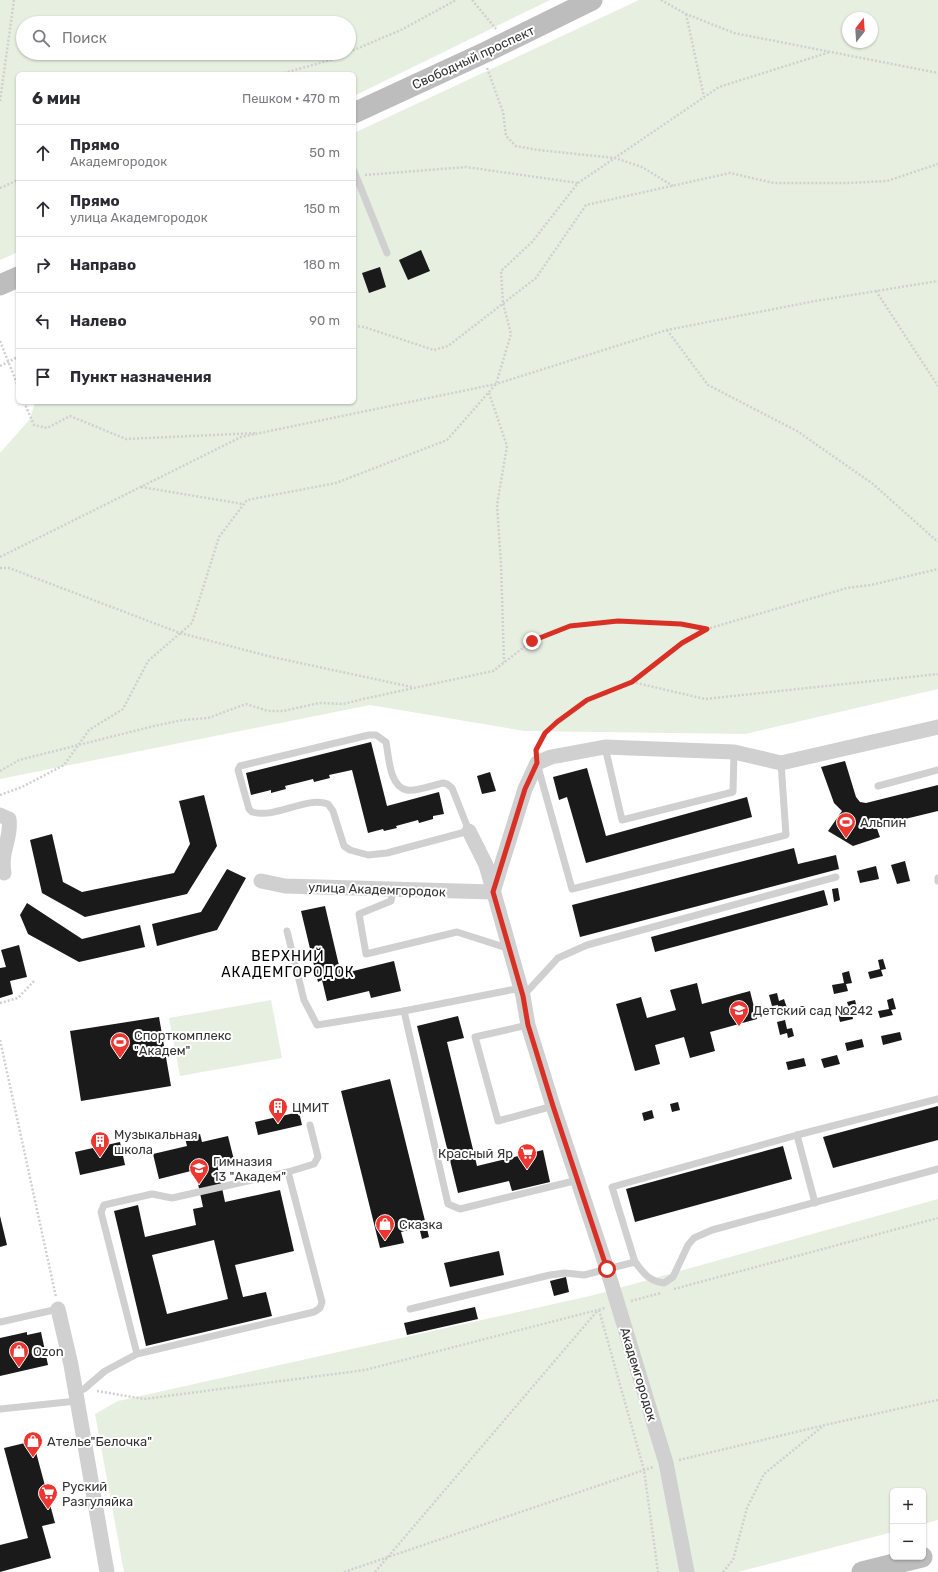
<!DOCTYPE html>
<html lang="ru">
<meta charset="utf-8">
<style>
:root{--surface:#fff;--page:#f2f2f3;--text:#2b2b33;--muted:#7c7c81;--line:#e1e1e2}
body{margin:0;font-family:Rubik,sans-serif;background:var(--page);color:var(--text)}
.controls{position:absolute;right:12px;bottom:12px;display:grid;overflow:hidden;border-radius:6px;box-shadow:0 1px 3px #0004}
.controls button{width:36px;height:36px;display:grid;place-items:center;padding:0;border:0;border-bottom:1px solid var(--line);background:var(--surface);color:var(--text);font:20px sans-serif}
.compass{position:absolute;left:842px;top:12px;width:36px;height:36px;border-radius:50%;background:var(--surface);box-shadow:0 1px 3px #0004;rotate:17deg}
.stop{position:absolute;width:12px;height:12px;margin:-9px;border:3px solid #d93025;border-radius:50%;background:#fff}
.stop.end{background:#d93025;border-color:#fff;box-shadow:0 1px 4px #0008}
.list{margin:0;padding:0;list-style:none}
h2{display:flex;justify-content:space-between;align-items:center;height:52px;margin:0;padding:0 16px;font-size:17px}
h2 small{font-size:13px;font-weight:400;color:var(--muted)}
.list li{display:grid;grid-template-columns:26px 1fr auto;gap:12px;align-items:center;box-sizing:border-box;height:56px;padding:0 16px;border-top:1px solid var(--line)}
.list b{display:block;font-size:15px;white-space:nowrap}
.list p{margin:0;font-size:13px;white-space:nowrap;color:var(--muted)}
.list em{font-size:13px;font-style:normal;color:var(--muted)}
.icon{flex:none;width:22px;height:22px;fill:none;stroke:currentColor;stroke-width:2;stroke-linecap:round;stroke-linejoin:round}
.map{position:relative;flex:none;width:938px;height:1572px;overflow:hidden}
.search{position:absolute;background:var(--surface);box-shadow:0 1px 3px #0004;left:16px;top:16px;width:340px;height:44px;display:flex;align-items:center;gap:10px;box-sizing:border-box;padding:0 14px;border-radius:22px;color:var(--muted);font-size:15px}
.panel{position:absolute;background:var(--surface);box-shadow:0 1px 3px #0004;left:16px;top:72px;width:340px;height:332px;border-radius:6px}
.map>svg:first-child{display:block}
.green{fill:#e7efe1;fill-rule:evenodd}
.building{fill:#1a1a1a;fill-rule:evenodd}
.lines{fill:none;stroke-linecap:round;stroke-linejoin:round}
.path{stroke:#d0d0d0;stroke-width:2.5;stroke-dasharray:2 2;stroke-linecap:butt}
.lane{stroke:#d0d0d0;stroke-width:7}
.street{stroke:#d0d0d0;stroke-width:15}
.secondary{stroke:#bdbdbd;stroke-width:21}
.route{stroke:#d93025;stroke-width:5}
.labels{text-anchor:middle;stroke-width:4;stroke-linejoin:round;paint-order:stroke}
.street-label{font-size:13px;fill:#333;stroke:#fff}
.poi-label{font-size:13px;fill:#333;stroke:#fff;text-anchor:start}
.neighbourhood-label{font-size:14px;letter-spacing:1px;fill:#000;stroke:#fff}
</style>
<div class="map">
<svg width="938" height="1572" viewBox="0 0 938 1572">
<rect width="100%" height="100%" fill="#fff"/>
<g class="green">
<path d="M0 0H550L354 96V74H18V252L0 260ZM23 23H349V53H23Z"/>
<path d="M639 0H938V689L745 734 525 731 370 705 0 779V453L30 419 35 402H354V133ZM848 18H872V42H848Z"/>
<polygon points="271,1000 282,1058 180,1076 169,1018"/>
<polygon points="938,1199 938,1520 923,1524 923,1491 893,1491 893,1532 738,1572 124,1572 95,1414 118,1401 594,1295"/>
</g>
<g class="building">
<polygon points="421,250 430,271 408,280 399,260"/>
<polygon points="380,267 386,287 369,293 362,273"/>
<polygon points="371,742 387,806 439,792 444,814 433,816 433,819 419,823 418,820 396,826 397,828 384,831 383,829 368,833 352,770 329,775 330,778 314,782 313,779 285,786 286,789 271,793 271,790 251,795 246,773"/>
<polygon points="845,761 856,797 860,802 866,803 938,785 938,811 876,826 880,837 853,846 828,831 842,811 834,803 821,767"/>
<polygon points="587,768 606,836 747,797 752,817 586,863 567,797 559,800 553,777"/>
<polygon points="490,772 496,791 482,794 477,776"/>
<polygon points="204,795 217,846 187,894 85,917 42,893 30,840 52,834 63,882 82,892 174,873 190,844 179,801"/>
<polygon points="794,848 798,864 836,855 839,869 580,937 572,905"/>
<polygon points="905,861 910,881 897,884 891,865"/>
<polygon points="876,866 879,879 860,883 857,871"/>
<polygon points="227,869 246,878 217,930 157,946 152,924 201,912"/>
<polygon points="838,888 840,900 834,902 832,889"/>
<polygon points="824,890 828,905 655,952 651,937"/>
<polygon points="27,903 82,939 140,925 145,947 79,962 28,934 20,915"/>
<polygon points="325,906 341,974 394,961 401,991 371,998 369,991 327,1001 322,980 318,982 301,911"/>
<polygon points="19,945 27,977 10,981 13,994 0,998 0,968 6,967 1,950"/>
<polygon points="883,959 886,969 881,970 883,976 870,979 868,972 880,969 878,960"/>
<polygon points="849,971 852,983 846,984 848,991 834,994 832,985 844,983 842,973"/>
<polygon points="697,983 702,1004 750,991 757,1019 710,1032 715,1051 690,1058 684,1037 655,1045 660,1064 635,1071 616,1004 641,997 647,1018 676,1010 670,990"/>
<polygon points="777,993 779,1001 784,999 787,1008 779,1010 778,1005 772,1006 769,995"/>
<polygon points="893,998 896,1009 891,1010 893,1015 880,1018 878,1011 889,1009 887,1000"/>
<polygon points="855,1000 858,1012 852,1013 853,1019 840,1022 838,1014 850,1011 847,1002"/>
<polygon points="458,1016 464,1038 447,1042 477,1166 543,1150 550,1182 512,1191 509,1181 458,1193 417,1026"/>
<polygon points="159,1017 171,1086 81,1101 70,1031"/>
<polygon points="785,1020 787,1029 792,1028 794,1036 788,1038 787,1033 780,1035 777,1022"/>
<polygon points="900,1032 902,1040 883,1045 881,1036"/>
<polygon points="862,1039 864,1047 847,1051 845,1043"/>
<polygon points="837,1055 840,1064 824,1068 821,1059"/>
<polygon points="804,1058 806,1066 788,1070 786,1062"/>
<polygon points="390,1079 429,1237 422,1239 419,1227 401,1232 404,1243 380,1248 341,1091"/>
<polygon points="678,1102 680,1110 672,1112 670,1104"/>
<polygon points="938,1106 938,1140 833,1168 823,1137"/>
<polygon points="652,1110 654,1118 644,1121 642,1113"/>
<polygon points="299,1112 302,1125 258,1135 255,1122"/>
<path d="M200 1134 202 1142 228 1136 234 1160 217 1164 225 1202 280 1190 294 1251 235 1265 243 1297 266 1292 272 1316 146 1346 114 1211 138 1205 145 1237 196 1225 193 1209 203 1207 195 1170 159 1179 153 1154 187 1146 185 1138ZM214 1240 228 1299 167 1314 152 1255Z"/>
<polygon points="120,1142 125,1165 80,1175 75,1152"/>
<polygon points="783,1146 792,1179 635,1222 626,1189"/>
<polygon points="0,1216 7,1245 0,1247"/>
<polygon points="499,1251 504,1275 450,1287 444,1263"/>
<polygon points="566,1277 569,1292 554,1296 550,1281"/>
<polygon points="475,1307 478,1319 407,1335 404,1323"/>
<polygon points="27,1332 27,1335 41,1332 48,1365 0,1376 0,1338"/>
<polygon points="33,1441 55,1523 42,1526 51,1558 0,1572 0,1545 28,1538 4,1448"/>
</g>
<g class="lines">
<g class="path">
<polyline points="472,0 496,29"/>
<polyline points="661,0 686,14 734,33 938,73"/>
<polyline points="686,14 704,97"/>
<polyline points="349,52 401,30 456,0"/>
<polyline points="487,68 503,112 506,136 516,146 538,150 615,158 642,167 673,186"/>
<polyline points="280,74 331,60 347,53"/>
<polyline points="0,101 14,0"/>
<polyline points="365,175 466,167 578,183"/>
<polyline points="0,188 18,180"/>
<polyline points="876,291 938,386"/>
<polyline points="354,326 364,327 434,350 448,346 536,278 586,205 730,173 774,183 849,183 887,181 938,164"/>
<polyline points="667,330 708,385 797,431 873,484 938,542"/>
<polyline points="0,341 18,386"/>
<polyline points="0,366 18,357"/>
<polyline points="489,393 507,446 497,505 501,564 504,662"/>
<polyline points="24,402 34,425 47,428 70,416 126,439 257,433"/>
<polyline points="141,487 243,504"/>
<polyline points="0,557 241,437 496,384 667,330 815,301 938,281"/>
<polyline points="0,568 9,568 180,633 272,657 412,687"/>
<polyline points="632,682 705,699 938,674"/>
<polyline points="538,747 545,733 557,721 587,700 632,682 682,643 707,629"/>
<polyline points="0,771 19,760 154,726 183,720 208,718 246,704 268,711 283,711 319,703 343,704 363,699 493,671 532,641 570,626 618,621 681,624 707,629 847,588 871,585 938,569"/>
<polyline points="0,795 22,787 64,765 89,730 123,709 148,661 192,623 219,537 247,500 336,483 447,440 496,384 511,334 503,303 501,271 532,242 578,183 719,87 830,52"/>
<polyline points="0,1003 18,998 35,980"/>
<polyline points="0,1040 56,1297"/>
<polyline points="674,1289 938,1218"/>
<polyline points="631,1301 661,1293"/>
<polyline points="599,1310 644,1470 658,1572"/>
<polyline points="97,1391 144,1399 365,1370 605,1308"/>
<polyline points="679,1460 825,1425 938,1400"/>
<polyline points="344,1572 653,1467"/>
<polyline points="375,1572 598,1310"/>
<polyline points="723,1572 733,1560 747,1508 764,1474 823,1426"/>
</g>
<g class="lane">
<polyline points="354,171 387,253"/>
<path d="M369 735H376L386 742C389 756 389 787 407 790 415 792 434 785 443 783L447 784 452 788 469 831 387 853 368 855 350 850 344 846 333 811 328 804C305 796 277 819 252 812L249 809 238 770 240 766Z"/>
<polyline points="605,747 622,820 733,792 734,752"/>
<polyline points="538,767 572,889 786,835 781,763"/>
<polyline points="878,786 938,770"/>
<polyline points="938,878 938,881"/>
<polyline points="393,890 391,901 359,914 366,954 457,932 510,949"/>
<polyline points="287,931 304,1000 317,1025 404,1011"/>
<polyline points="521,988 404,1011 448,1204 460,1209 578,1180"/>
<polyline points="523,996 558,958 587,945 836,877"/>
<polyline points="528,1025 475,1037 498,1121 553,1106"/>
<polyline points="797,1135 815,1203"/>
<polyline points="288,1172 314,1164 318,1157 310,1125"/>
<polyline points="635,1262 612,1187 797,1135 938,1099"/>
<path d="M410 1309 550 1275 565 1273 584 1275 635 1262C644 1273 648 1281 664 1283L673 1277 688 1245 694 1238 712 1230 938 1169"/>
<polyline points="0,1322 58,1309"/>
<polyline points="75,1392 84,1389 105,1371 137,1354 314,1312 320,1308 322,1302 288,1172 172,1198 152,1194 104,1205 101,1212 137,1354"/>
<polyline points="0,1409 77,1401"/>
</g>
<g class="street">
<path d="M0 815 9 819C12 839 0 850 4 873"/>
<polyline points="469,831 486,865 523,996 528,1025 553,1106 607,1269 666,1463 687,1572"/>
<polyline points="261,881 285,886 493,892"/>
<polyline points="493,892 525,789 537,763 551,757 605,747 734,752 781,763 938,727"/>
<polyline points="58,1309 71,1365 107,1572"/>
</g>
<g class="secondary">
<polyline points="354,113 486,52 592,0"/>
<polyline points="0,285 18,277"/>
<polyline points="862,1572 922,1557"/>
</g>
</g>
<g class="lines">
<polyline class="route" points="532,641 570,626 618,621 681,624 707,629 682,643 632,682 587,700 557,722 545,733 536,750 537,763 525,789 493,892 523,996 528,1025 553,1106 607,1269"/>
</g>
<defs>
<symbol id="stadium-pin" viewBox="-11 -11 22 30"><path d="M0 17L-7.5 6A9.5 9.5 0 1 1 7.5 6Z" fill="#ee3631" stroke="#fff"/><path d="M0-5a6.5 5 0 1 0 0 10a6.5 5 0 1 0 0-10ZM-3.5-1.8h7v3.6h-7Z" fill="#fff"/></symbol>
<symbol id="school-pin" viewBox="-11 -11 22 30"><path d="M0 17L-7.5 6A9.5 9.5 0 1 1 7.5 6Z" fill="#ee3631" stroke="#fff"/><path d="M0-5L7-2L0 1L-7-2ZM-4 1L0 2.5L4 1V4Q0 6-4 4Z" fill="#fff"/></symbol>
<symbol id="building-pin" viewBox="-11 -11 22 30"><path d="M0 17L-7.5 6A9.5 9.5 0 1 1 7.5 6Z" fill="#ee3631" stroke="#fff"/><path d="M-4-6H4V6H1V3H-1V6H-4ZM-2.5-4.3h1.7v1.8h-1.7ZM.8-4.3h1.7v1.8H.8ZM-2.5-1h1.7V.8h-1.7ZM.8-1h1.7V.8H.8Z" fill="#fff"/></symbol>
<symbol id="supermarket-pin" viewBox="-11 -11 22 30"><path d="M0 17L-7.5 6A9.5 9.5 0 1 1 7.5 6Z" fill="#ee3631" stroke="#fff"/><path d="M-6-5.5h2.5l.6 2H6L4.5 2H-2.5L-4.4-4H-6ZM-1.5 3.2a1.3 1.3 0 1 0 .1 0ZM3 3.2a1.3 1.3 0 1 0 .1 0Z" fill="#fff"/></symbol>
<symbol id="shop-pin" viewBox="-11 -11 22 30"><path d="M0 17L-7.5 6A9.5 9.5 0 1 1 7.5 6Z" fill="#ee3631" stroke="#fff"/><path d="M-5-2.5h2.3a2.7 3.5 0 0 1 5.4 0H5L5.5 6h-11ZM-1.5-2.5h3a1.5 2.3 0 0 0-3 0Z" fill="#fff"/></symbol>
</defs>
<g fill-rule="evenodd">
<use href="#stadium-pin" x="835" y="811" width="22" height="30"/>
<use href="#school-pin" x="728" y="999" width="22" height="30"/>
<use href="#stadium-pin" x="109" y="1031" width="22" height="30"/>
<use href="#building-pin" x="267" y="1096" width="22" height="30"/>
<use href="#building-pin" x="89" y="1130" width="22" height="30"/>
<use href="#supermarket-pin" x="516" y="1142" width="22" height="30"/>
<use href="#school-pin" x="188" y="1157" width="22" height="30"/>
<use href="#shop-pin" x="374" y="1213" width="22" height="30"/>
<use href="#shop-pin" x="8" y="1340" width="22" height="30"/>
<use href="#shop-pin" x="22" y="1430" width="22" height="30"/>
<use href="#supermarket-pin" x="37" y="1482" width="22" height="30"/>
</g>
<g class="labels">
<g class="street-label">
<text transform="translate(473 57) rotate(-25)" y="5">Свободный проспект</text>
<text transform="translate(377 889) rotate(2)" y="5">улица Академгородок</text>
<text transform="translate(639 1374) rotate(73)" y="5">Академгородок</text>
</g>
<g class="poi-label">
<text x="860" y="827">Альпин</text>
<text x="753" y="1015">Детский сад №242</text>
<text x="134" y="1040">Спорткомплекс<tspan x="134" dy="15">"Академ"</tspan></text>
<text x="292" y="1112">ЦМИТ</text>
<text x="114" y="1139">Музыкальная<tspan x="114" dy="15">школа</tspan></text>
<text x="513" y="1158" text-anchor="end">Красный Яр</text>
<text x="213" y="1166">Гимназия<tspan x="213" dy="15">13 "Академ"</tspan></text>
<text x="399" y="1229">Сказка</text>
<text x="33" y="1356">Ozon</text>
<text x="47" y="1446">Ателье"Белочка"</text>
<text x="62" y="1491">Руский<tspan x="62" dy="15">Разгуляйка</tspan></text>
</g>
<g class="neighbourhood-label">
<text x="288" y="961">ВЕРХНИЙ<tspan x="288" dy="16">АКАДЕМГОРОДОК</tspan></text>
</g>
</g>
</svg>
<div class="controls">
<button>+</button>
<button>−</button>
</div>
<svg class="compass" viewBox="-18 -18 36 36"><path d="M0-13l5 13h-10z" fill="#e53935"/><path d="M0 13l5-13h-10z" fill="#7c7c81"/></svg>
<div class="stop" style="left:607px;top:1269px"></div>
<div class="stop end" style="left:532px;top:641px"></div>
<div class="search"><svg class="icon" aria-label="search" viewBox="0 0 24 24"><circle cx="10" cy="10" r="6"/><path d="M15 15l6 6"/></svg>Поиск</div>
<section class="panel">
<h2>6 мин<small>Пешком · 470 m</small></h2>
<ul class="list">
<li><svg class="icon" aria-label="ahead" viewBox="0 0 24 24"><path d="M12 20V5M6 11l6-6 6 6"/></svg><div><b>Прямо</b><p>Академгородок</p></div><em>50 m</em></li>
<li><svg class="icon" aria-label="ahead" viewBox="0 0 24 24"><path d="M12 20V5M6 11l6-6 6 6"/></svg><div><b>Прямо</b><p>улица Академгородок</p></div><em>150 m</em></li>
<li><svg class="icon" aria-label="right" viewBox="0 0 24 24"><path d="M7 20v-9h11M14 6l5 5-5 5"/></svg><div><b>Направо</b></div><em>180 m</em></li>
<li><svg class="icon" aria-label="left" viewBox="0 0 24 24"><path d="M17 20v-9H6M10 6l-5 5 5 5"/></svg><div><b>Налево</b></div><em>90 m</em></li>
<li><svg class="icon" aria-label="arrive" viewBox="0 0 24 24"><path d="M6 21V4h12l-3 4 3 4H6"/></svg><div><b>Пункт назначения</b></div></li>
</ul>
</section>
</div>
